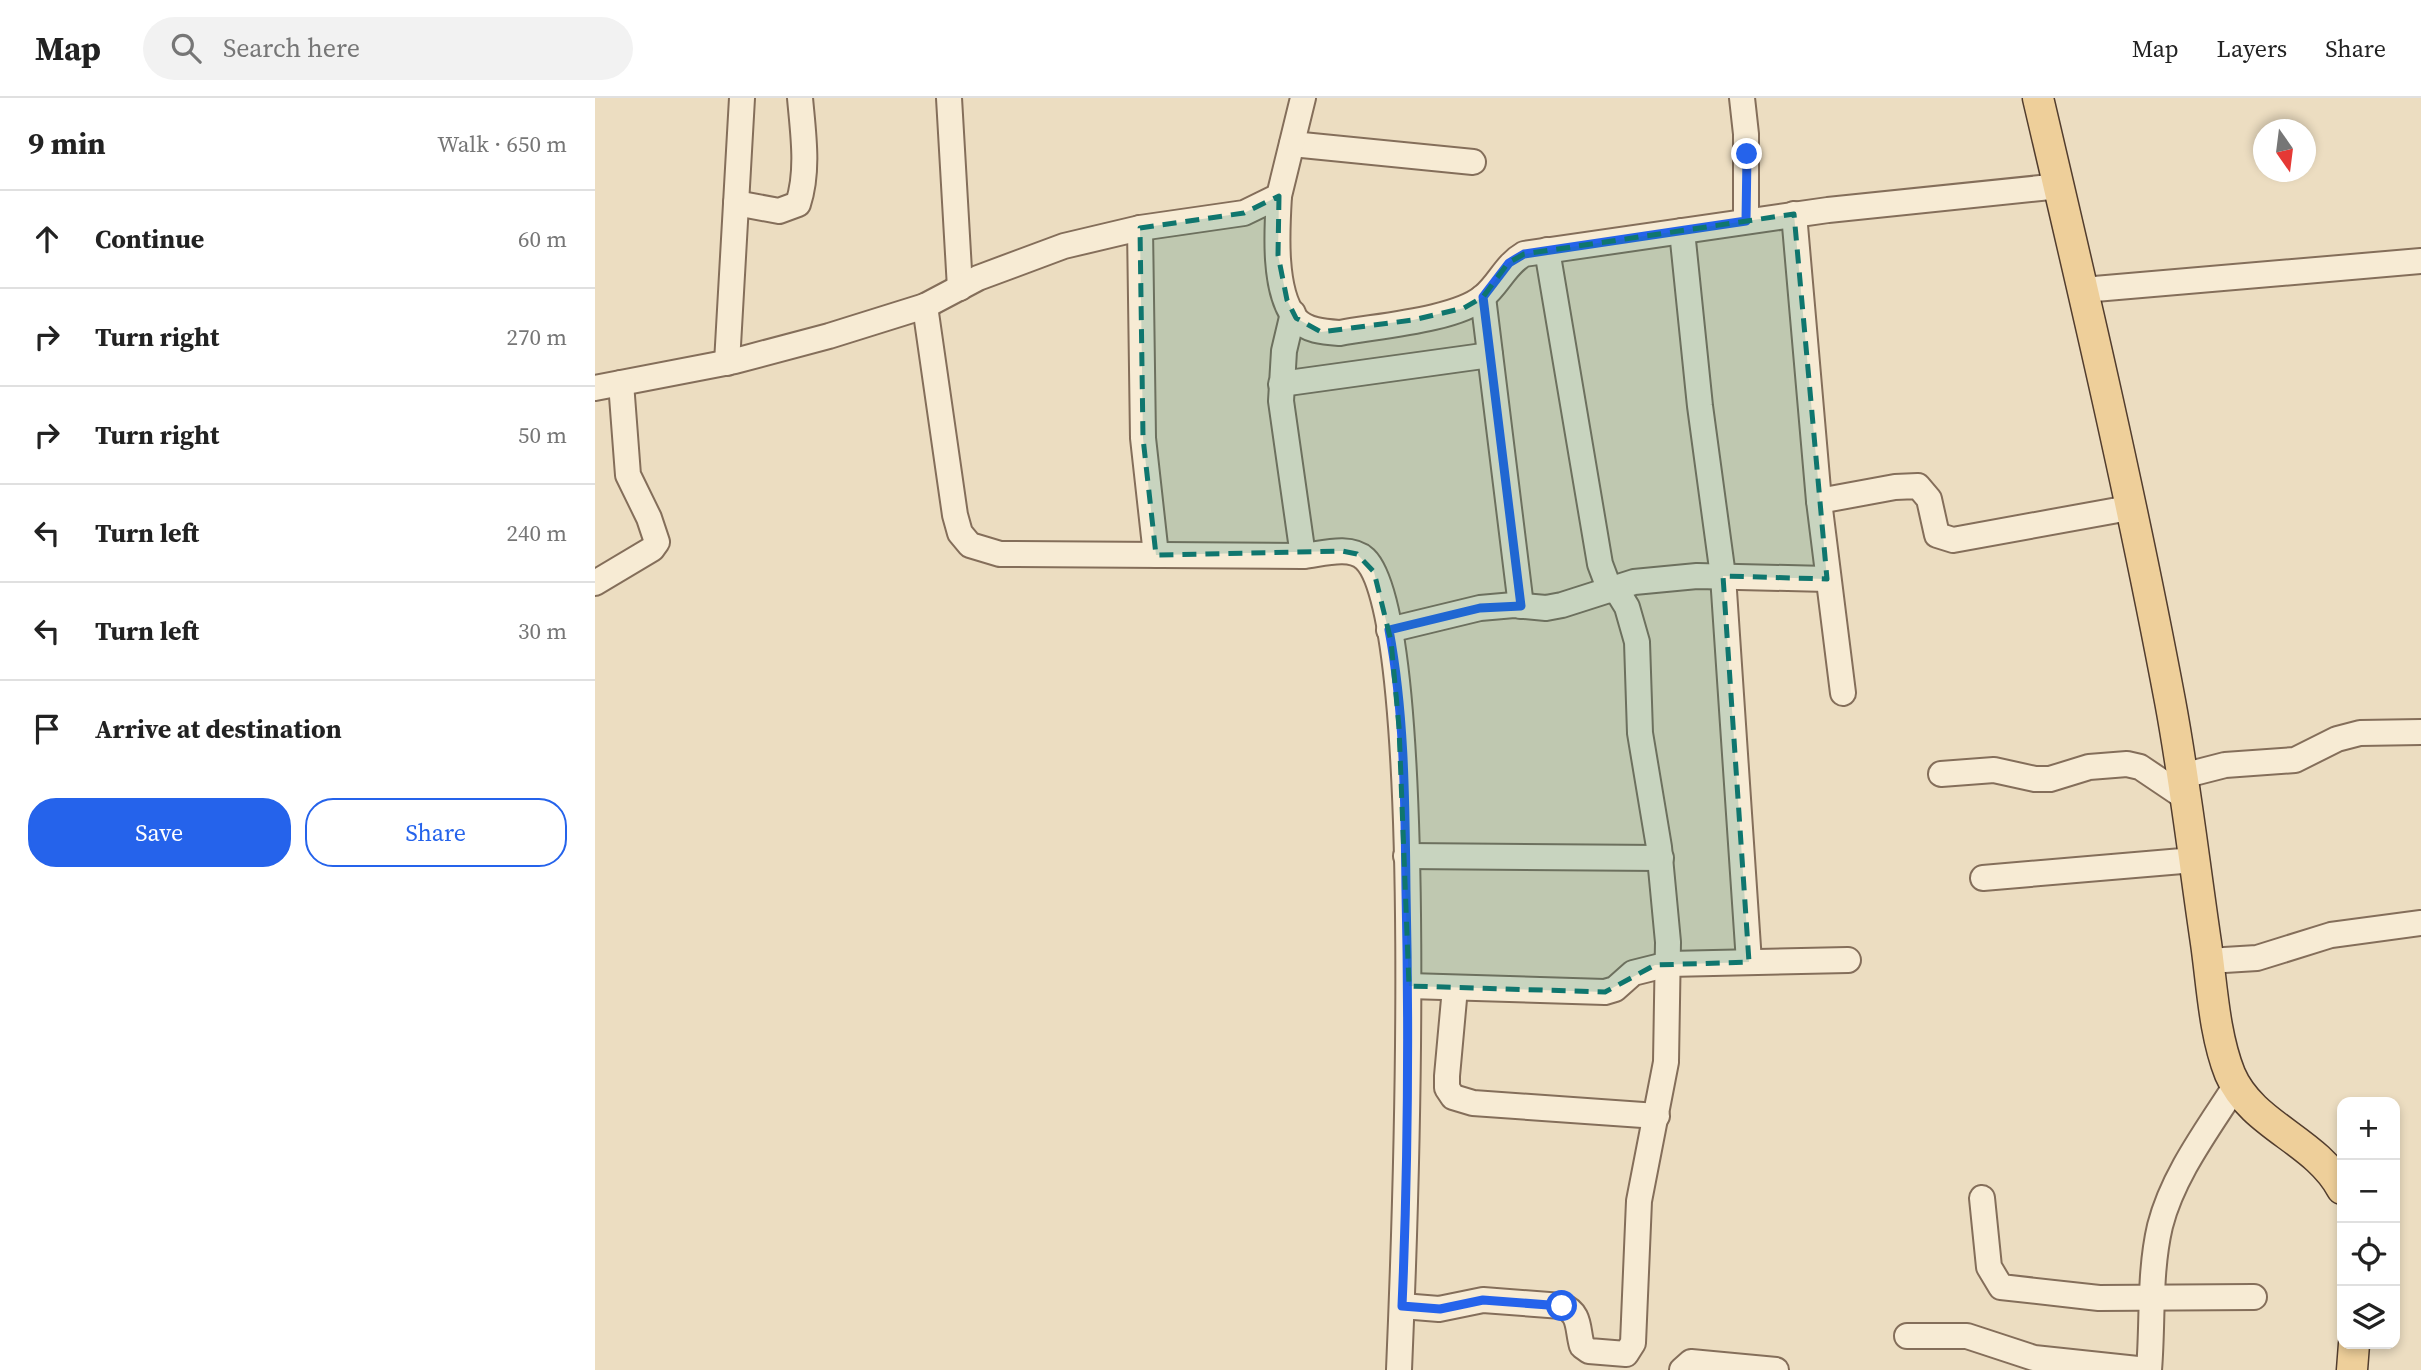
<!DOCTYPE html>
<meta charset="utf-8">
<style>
:root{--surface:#fff;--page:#f2f2f2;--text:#222;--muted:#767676;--line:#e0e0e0;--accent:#2563eb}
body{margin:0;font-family:"Source Serif 4",serif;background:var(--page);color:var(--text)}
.controls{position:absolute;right:21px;bottom:21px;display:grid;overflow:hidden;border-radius:14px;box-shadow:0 4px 10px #0003}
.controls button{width:63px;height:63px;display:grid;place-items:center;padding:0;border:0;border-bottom:2px solid var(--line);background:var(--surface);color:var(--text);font:35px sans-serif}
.compass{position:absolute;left:1658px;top:21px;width:63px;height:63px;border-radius:50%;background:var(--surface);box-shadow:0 4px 10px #0003;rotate:166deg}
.stop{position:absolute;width:21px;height:21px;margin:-16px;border:5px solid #2563eb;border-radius:50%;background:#fff}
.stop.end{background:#2563eb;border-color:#fff;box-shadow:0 2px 7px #0008}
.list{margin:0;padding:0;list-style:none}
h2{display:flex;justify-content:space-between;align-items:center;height:91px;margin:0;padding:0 28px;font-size:30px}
h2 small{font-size:23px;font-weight:400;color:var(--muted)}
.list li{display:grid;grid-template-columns:46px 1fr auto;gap:21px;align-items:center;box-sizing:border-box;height:98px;padding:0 28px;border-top:2px solid var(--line)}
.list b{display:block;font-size:26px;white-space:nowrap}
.list em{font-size:23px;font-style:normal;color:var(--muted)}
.actions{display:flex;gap:14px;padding:21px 28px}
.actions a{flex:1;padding:16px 0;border:2px solid var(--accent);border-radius:28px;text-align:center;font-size:24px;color:var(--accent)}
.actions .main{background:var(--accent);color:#fff}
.icon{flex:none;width:38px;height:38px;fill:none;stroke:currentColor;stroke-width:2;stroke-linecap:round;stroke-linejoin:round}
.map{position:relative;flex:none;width:1826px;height:1272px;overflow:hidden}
header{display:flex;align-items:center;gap:42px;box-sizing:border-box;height:98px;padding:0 35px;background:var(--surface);border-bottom:2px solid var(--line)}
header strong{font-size:33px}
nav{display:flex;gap:38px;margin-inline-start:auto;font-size:24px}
.search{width:490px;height:63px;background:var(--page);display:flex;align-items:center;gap:18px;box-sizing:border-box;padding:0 24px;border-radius:38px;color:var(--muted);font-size:26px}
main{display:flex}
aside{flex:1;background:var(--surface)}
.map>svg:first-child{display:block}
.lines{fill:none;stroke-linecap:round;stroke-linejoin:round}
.minor-casing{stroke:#846e5a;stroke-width:28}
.major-casing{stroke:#523d2e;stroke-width:33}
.minor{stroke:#f7ebd4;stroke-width:24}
.major{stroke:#eecf9a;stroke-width:30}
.route{stroke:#2563eb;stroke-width:9}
.marked{fill:#0f766e;fill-opacity:0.2;stroke:#0f766e;stroke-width:5;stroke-dasharray:14 9;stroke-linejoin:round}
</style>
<header>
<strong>Map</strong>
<div class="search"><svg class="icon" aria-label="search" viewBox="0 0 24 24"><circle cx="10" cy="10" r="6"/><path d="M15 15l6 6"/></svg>Search here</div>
<nav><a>Map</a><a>Layers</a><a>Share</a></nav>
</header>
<main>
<aside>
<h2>9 min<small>Walk · 650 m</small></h2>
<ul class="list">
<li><svg class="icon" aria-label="ahead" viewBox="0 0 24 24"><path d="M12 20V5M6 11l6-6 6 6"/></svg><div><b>Continue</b></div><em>60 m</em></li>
<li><svg class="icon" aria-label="right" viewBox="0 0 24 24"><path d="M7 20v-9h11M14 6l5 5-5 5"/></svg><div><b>Turn right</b></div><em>270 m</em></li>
<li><svg class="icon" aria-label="right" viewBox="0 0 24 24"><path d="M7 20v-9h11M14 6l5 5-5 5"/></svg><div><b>Turn right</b></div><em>50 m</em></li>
<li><svg class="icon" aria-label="left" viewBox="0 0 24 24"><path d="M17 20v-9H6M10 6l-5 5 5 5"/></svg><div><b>Turn left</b></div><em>240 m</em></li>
<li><svg class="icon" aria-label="left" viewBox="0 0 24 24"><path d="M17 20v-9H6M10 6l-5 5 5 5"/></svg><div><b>Turn left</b></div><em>30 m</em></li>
<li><svg class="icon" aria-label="arrive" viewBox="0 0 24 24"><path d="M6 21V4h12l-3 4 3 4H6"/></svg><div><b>Arrive at destination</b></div></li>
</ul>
<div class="actions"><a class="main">Save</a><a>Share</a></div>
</aside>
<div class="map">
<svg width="1826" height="1272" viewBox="0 0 1826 1272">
<rect width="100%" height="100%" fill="#ecddc1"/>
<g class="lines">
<defs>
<g id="minor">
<polyline points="354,0 365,190"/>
<polyline points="1147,0 1151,36 1151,123"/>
<polyline points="697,46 878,64"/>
<path d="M684 98C682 131 678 193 700 220 711 233 730 234 745 235 782 228 861 222 888 199 904 186 910 167 929 156L1233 112 1465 88"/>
<path d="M141 105 184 113 203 106C214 73 208 34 205 0"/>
<polyline points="1199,116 1224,403 1248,595"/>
<polyline points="545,130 548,340 561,457"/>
<polyline points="1087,133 1105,308 1128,478 1154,864"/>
<polyline points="1488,192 1826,163"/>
<polyline points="888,199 926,508"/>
<path d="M330 208 360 417 365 435 375 447 405 456 708 458C727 456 755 447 770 461 835 523 809 1155 804 1272"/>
<polyline points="698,215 689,253 686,303 708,458"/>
<polyline points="132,265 147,0"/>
<polyline points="686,286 895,257"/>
<polyline points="0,290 140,263 234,238 330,208 383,180 469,148 545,130 649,115 684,98 708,0"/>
<polyline points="1224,403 1300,389 1323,388 1334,401 1342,437 1358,442 1534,410"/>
<polyline points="0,485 57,451 62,444 54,420 33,377 26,285"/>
<polyline points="794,532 885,510 919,507 951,510 967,507 1039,484 1102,478 1232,481"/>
<polyline points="1346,676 1399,672 1440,681 1455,681 1494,669 1532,666 1545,669 1591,700"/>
<polyline points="1587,678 1630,667 1700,662 1742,641 1765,635 1826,634"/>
<polyline points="811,758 1066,760"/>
<polyline points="1388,780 1599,762"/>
<polyline points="1613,863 1662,860 1736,837 1826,825"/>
<polyline points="814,888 1010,894 1020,891 1038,875 1074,866 1253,862"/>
<polyline points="860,890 852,978 852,990 858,999 878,1005 1062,1018"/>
<polyline points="1387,1100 1394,1169 1406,1189 1504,1200 1659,1199"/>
<path d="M807 1208 844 1211 888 1202 967 1208C986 1215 982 1231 987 1248L994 1253 1031 1256 1038 1245 1044 1103 1071 964 1073 844 1064 749 1045 635 1042 544 1032 509 1024 496 1014 490 1005 466 952 152"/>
<polyline points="1312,1238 1372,1238 1439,1260 1552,1272"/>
<polyline points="1087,1272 1096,1264 1181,1272"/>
<path d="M1554 1272C1558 1224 1554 1175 1565 1128 1578 1077 1613 1031 1641 987"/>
</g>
<g id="major">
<path d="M1443 0C1490 200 1537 401 1575 603 1590 683 1599 764 1611 845 1617 887 1619 936 1635 976 1657 1028 1721 1042 1747 1091"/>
<polyline points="1757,1272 1759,1246"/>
</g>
</defs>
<use href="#minor" class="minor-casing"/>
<use href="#major" class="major-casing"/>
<use href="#minor" class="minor"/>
<use href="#major" class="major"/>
</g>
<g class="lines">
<path class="route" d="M967 1208 888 1202 845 1211 807 1208C813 1069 814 931 811 793 810 707 810 617 794 532L885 510 926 508 888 199 914 165 929 156 1151 123 1152 56"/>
</g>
<path class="marked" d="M684 98 683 157 692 202 701 220 726 234 818 222 869 210 888 199 913 165 929 156 1199 116 1232 481 1128 478 1154 864 1060 867 1010 894 814 888 804 629 796 543 779 474 762 456 747 453 561 457 548 340 545 130 649 115Z"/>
</svg>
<div class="controls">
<button>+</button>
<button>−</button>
<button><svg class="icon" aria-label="locate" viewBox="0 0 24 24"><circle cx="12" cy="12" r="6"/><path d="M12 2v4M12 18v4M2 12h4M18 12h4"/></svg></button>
<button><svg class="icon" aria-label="layers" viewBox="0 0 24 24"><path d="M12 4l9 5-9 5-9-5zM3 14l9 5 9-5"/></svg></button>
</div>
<svg class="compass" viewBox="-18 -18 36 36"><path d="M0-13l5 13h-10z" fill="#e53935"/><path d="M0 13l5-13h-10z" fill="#767676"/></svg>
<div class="stop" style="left:967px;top:1208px"></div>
<div class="stop end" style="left:1152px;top:56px"></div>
</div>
</main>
